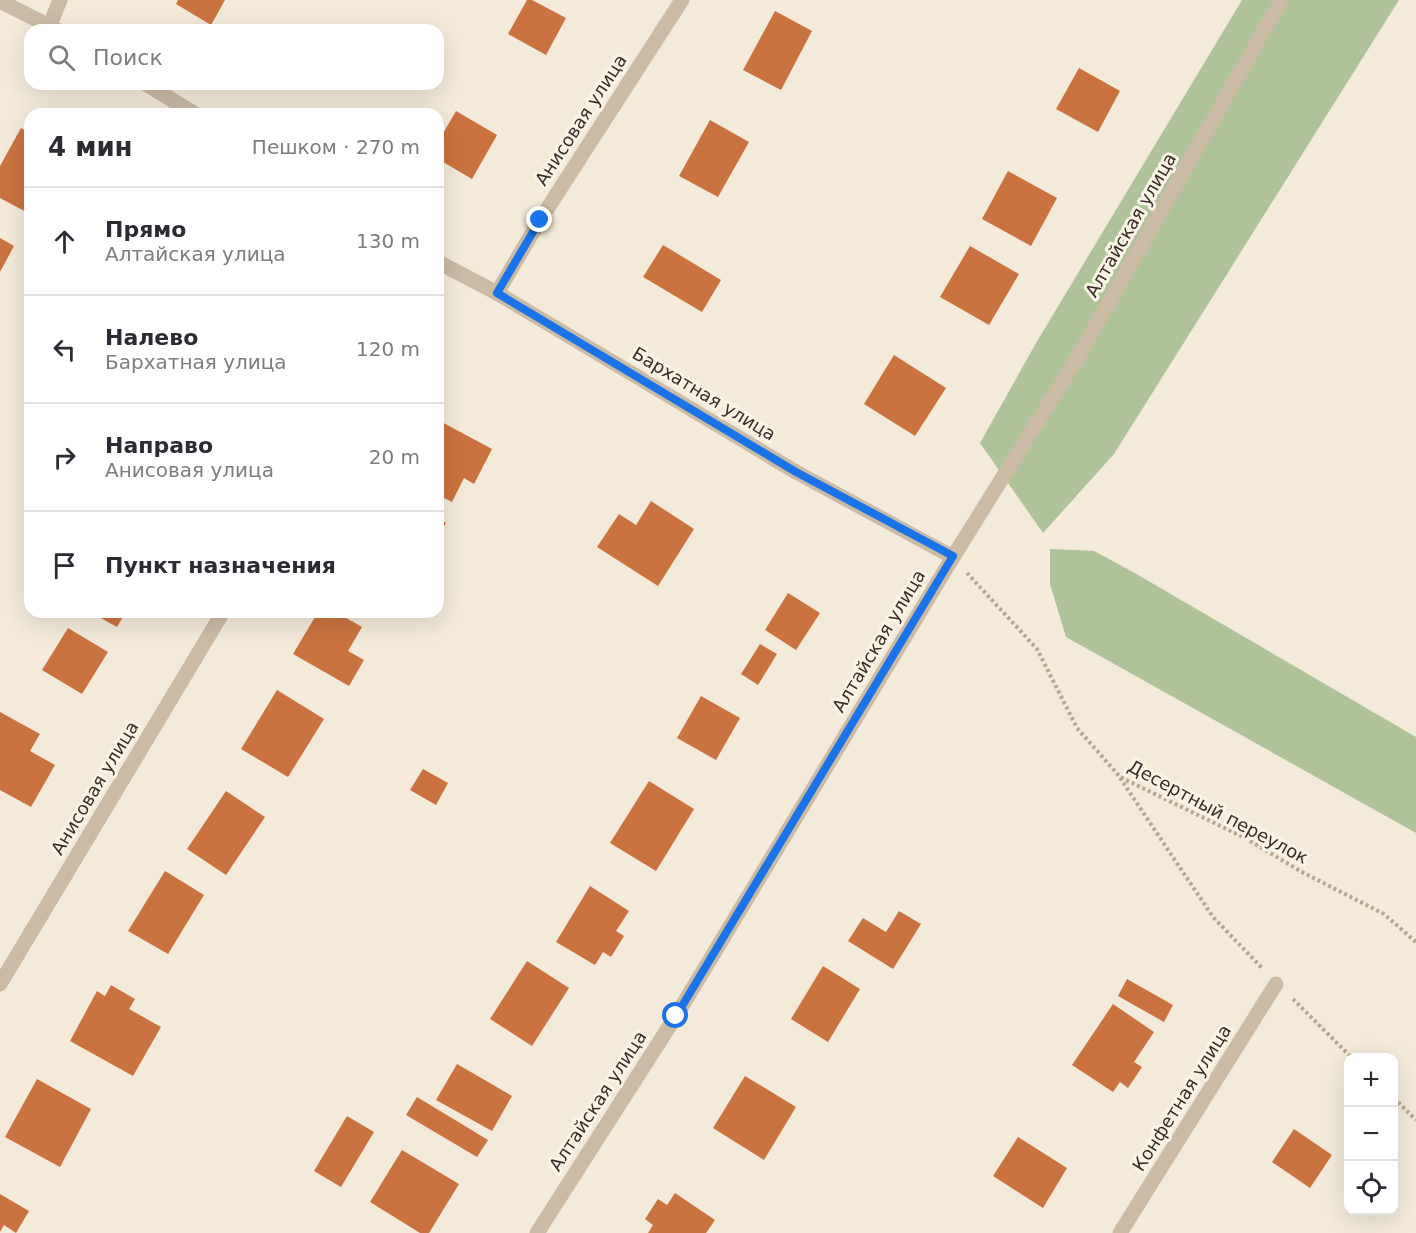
<!DOCTYPE html>
<html lang="ru">
<meta charset="utf-8">
<style>
:root{--surface:#fff;--page:#f2f2f3;--text:#2b2b33;--muted:#7c7c81;--line:#e1e1e2}
body{margin:0;font-family:"DejaVu Sans",sans-serif;background:var(--page);color:var(--text)}
.controls{position:absolute;right:18px;bottom:18px;display:grid;overflow:hidden;border-radius:12px;box-shadow:0 6px 24px #0002}
.controls button{width:54px;height:54px;display:grid;place-items:center;padding:0;border:0;border-bottom:2px solid var(--line);background:var(--surface);color:var(--text);font:30px sans-serif}
.stop{position:absolute;width:18px;height:18px;margin:-14px;border:4px solid #1a73e8;border-radius:50%;background:#fff}
.stop.end{background:#1a73e8;border-color:#fff;box-shadow:0 2px 6px #0008}
.list{margin:0;padding:0;list-style:none}
h2{display:flex;justify-content:space-between;align-items:center;height:78px;margin:0;padding:0 24px;font-size:26px}
h2 small{font-size:20px;font-weight:400;color:var(--muted)}
.list li{display:grid;grid-template-columns:39px 1fr auto;gap:18px;align-items:center;box-sizing:border-box;height:108px;padding:0 24px;border-top:2px solid var(--line)}
.list b{display:block;font-size:22px;white-space:nowrap}
.list p{margin:0;font-size:20px;white-space:nowrap;color:var(--muted)}
.list em{font-size:20px;font-style:normal;color:var(--muted)}
.icon{flex:none;width:33px;height:33px;fill:none;stroke:currentColor;stroke-width:2;stroke-linecap:round;stroke-linejoin:round}
.map{position:relative;flex:none;width:1416px;height:1233px;overflow:hidden}
.search{position:absolute;background:var(--surface);box-shadow:0 6px 24px #0002;left:24px;top:24px;width:420px;height:66px;display:flex;align-items:center;gap:15px;box-sizing:border-box;padding:0 21px;border-radius:18px;color:var(--muted);font-size:22px}
.panel{position:absolute;background:var(--surface);box-shadow:0 6px 24px #0002;left:24px;top:108px;width:420px;height:510px;border-radius:18px}
.map>svg:first-child{display:block}
.green{fill:#afc299}
.building{fill:#cb7340}
.lines{fill:none;stroke-linecap:round;stroke-linejoin:round}
.path{stroke:#b7a590;stroke-width:4;stroke-dasharray:3 3;stroke-linecap:butt}
.street{stroke:#cbbba5;stroke-width:15}
.route{stroke:#1a73e8;stroke-width:8}
.labels{text-anchor:middle;stroke-width:6;stroke-linejoin:round;paint-order:stroke}
.street-label{font-size:18px;fill:#372e27;stroke:#faf4e6}
</style>
<div class="map">
<svg width="1416" height="1233" viewBox="0 0 1416 1233">
<rect width="100%" height="100%" fill="#f3eada"/>
<g class="green">
<polygon points="1242,0 1399,0 1114,454 1043,533 980,443 1036,343"/>
<polygon points="1050,549 1094,551 1133,572 1416,737 1416,833 1066,637 1050,584"/>
</g>
<g class="building">
<polygon points="178,0 225,0 211,25 176,4"/>
<polygon points="527,0 532,0 566,18 546,55 508,34"/>
<polygon points="775,11 812,31 781,90 743,70"/>
<polygon points="1079,68 1120,91 1098,132 1056,109"/>
<polygon points="456,111 497,135 472,179 438,159 438,142"/>
<polygon points="710,120 749,142 718,197 679,176"/>
<polygon points="21,128 30,133 30,214 0,198 0,166"/>
<polygon points="1008,171 1057,198 1031,246 982,219"/>
<polygon points="0,238 14,246 0,272"/>
<polygon points="663,245 721,280 702,312 643,277"/>
<polygon points="970,246 1019,274 989,325 940,297"/>
<polygon points="894,355 946,388 915,436 864,404"/>
<polygon points="438,420 492,449 474,484 464,478 452,502 438,495"/>
<polygon points="651,501 694,529 658,586 597,547 619,514 636,525"/>
<polygon points="438,518 446,523 438,536"/>
<polygon points="788,593 820,613 796,650 765,630"/>
<polygon points="90,612 126,612 117,627"/>
<polygon points="318,612 336,612 362,627 348,651 364,660 349,686 293,654"/>
<polygon points="68,628 108,652 82,694 42,670"/>
<polygon points="760,644 777,654 758,685 741,674"/>
<polygon points="277,690 324,719 288,777 241,749"/>
<polygon points="701,696 740,718 716,760 677,738"/>
<polygon points="0,712 40,734 30,751 55,765 31,807 0,790"/>
<polygon points="423,769 448,783 436,805 410,790"/>
<polygon points="649,781 694,809 656,871 610,843"/>
<polygon points="226,791 265,817 226,875 187,849"/>
<polygon points="165,871 204,895 168,954 128,931"/>
<polygon points="590,886 629,911 616,931 624,936 611,957 603,952 595,965 556,942"/>
<polygon points="899,911 921,924 893,969 848,941 863,918 886,932"/>
<polygon points="527,961 569,988 532,1046 490,1019"/>
<polygon points="823,966 860,989 828,1042 791,1019"/>
<polygon points="1127,979 1173,1005 1164,1022 1118,996"/>
<polygon points="111,985 135,999 129,1009 161,1027 133,1076 70,1041 97,991 105,996"/>
<polygon points="1113,1004 1154,1032 1134,1062 1142,1067 1128,1088 1120,1082 1113,1092 1072,1065"/>
<polygon points="457,1064 512,1096 492,1131 436,1100"/>
<polygon points="745,1076 796,1107 764,1160 713,1128"/>
<polygon points="37,1079 91,1109 60,1167 5,1137"/>
<polygon points="417,1097 488,1140 477,1157 406,1115"/>
<polygon points="347,1116 374,1132 341,1187 314,1171"/>
<polygon points="1294,1129 1332,1155 1310,1188 1272,1162"/>
<polygon points="1018,1137 1067,1168 1043,1208 993,1176"/>
<polygon points="402,1150 459,1184 429,1233 420,1233 370,1202"/>
<polygon points="675,1193 715,1220 706,1233 648,1233 653,1225 645,1219 658,1199 667,1205"/>
<polygon points="0,1194 29,1211 16,1233 4,1225 0,1232"/>
</g>
<g class="lines">
<g class="path">
<polyline points="967,573 1037,649 1077,728 1120,777 1245,838 1302,872 1384,914 1416,942"/>
<polyline points="1120,778 1213,917 1262,968"/>
<polyline points="1293,999 1352,1058"/>
<polyline points="1394,1098 1416,1120"/>
</g>
<g class="street">
<polyline points="0,1 57,30"/>
<polyline points="50,25 60,0"/>
<polyline points="146,84 195,114"/>
<polyline points="438,262 497,293 796,472 953,557"/>
<polyline points="497,293 540,220 682,0"/>
<polyline points="0,984 223,612"/>
<polyline points="537,1233 676,1016 953,557 1076,360 1281,0"/>
<polyline points="1120,1233 1276,984"/>
</g>
</g>
<g class="lines">
<polyline class="route" points="540,220 497,293 796,472 953,556 676,1016"/>
</g>
<g class="labels">
<g class="street-label">
<text transform="translate(581 120) rotate(-57)" y="6">Анисовая улица</text>
<text transform="translate(1131 225) rotate(-60)" y="6">Алтайская улица</text>
<text transform="translate(704 394) rotate(31)" y="6">Бархатная улица</text>
<text transform="translate(879 641) rotate(-59)" y="6">Алтайская улица</text>
<text transform="translate(95 788) rotate(-59)" y="6">Анисовая улица</text>
<text transform="translate(1218 812) rotate(28)" y="6">Десертный переулок</text>
<text transform="translate(1182 1098) rotate(-58)" y="6">Конфетная улица</text>
<text transform="translate(598 1101) rotate(-57)" y="6">Алтайская улица</text>
</g>
</g>
</svg>
<div class="controls">
<button>+</button>
<button>−</button>
<button><svg class="icon" aria-label="locate" viewBox="0 0 24 24"><circle cx="12" cy="12" r="6"/><path d="M12 2v4M12 18v4M2 12h4M18 12h4"/></svg></button>
</div>
<div class="stop" style="left:676px;top:1016px"></div>
<div class="stop end" style="left:540px;top:220px"></div>
<div class="search"><svg class="icon" aria-label="search" viewBox="0 0 24 24"><circle cx="10" cy="10" r="6"/><path d="M15 15l6 6"/></svg>Поиск</div>
<section class="panel">
<h2>4 мин<small>Пешком · 270 m</small></h2>
<ul class="list">
<li><svg class="icon" aria-label="ahead" viewBox="0 0 24 24"><path d="M12 20V5M6 11l6-6 6 6"/></svg><div><b>Прямо</b><p>Алтайская улица</p></div><em>130 m</em></li>
<li><svg class="icon" aria-label="left" viewBox="0 0 24 24"><path d="M17 20v-9H6M10 6l-5 5 5 5"/></svg><div><b>Налево</b><p>Бархатная улица</p></div><em>120 m</em></li>
<li><svg class="icon" aria-label="right" viewBox="0 0 24 24"><path d="M7 20v-9h11M14 6l5 5-5 5"/></svg><div><b>Направо</b><p>Анисовая улица</p></div><em>20 m</em></li>
<li><svg class="icon" aria-label="arrive" viewBox="0 0 24 24"><path d="M6 21V4h12l-3 4 3 4H6"/></svg><div><b>Пункт назначения</b></div></li>
</ul>
</section>
</div>
